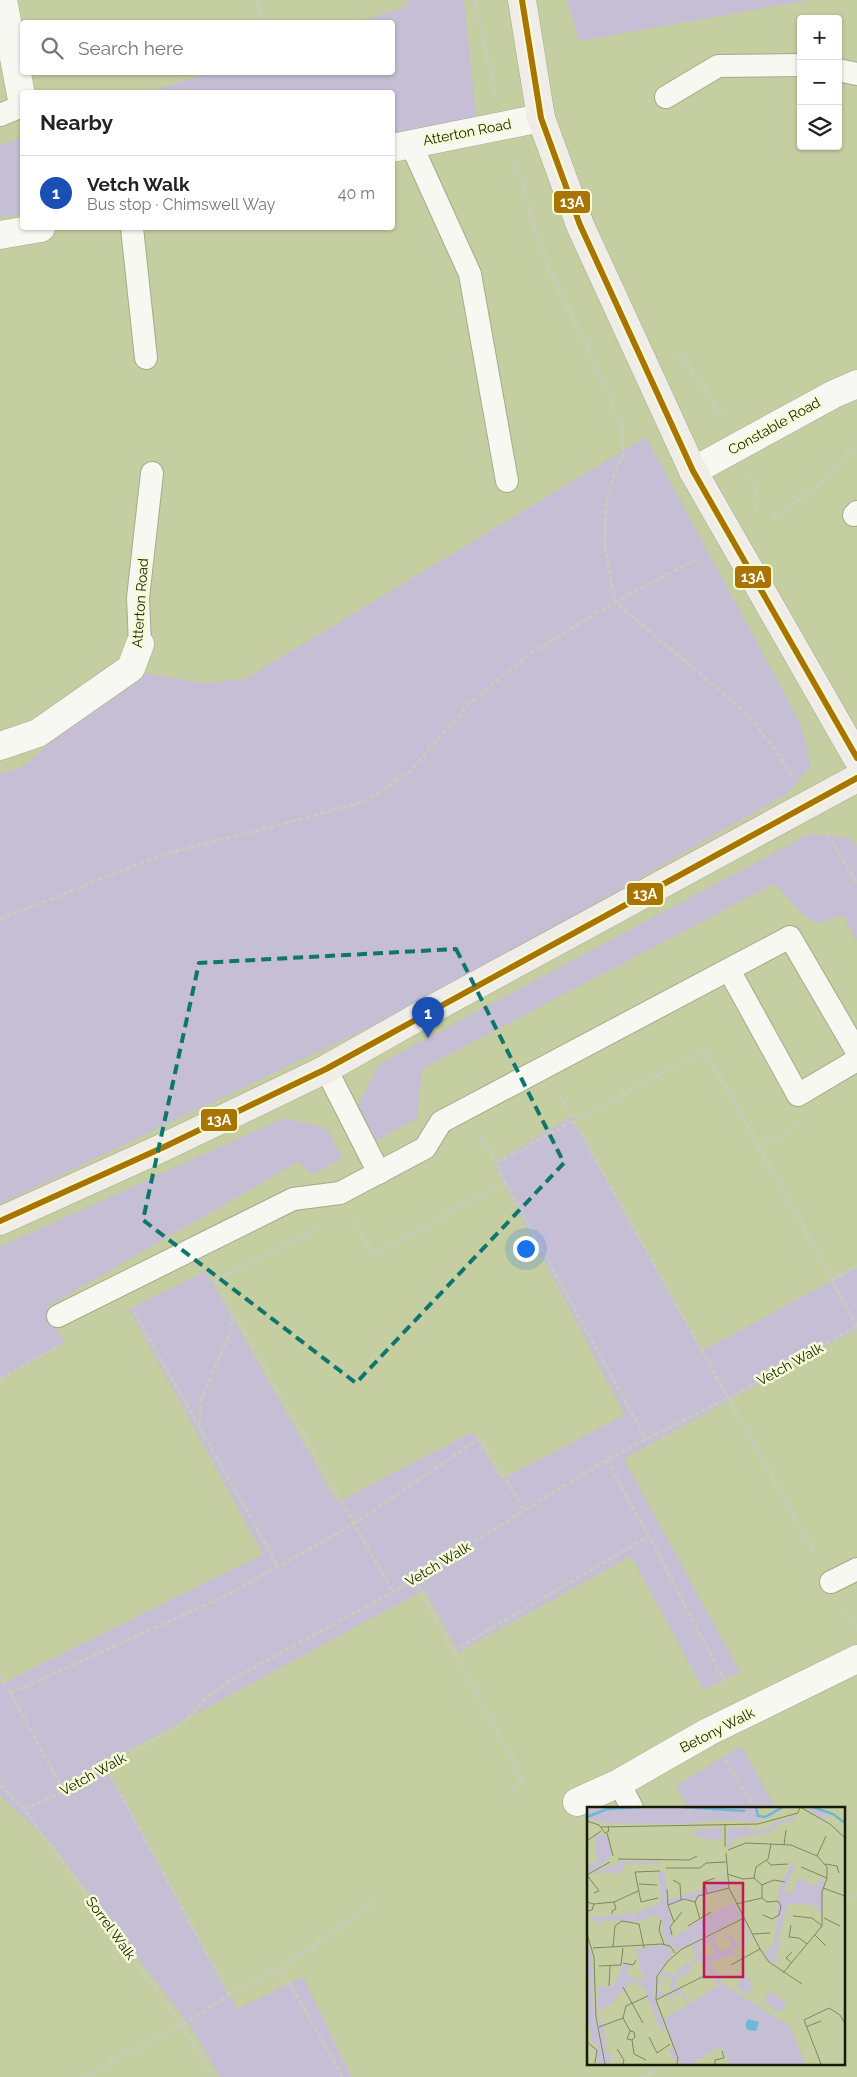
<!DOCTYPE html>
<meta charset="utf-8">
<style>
:root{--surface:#fff;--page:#f6f6f6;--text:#222;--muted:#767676;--line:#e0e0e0;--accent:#0b8043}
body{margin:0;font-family:Raleway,sans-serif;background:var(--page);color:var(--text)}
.controls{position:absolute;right:15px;top:15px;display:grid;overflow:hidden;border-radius:5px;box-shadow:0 1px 4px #0004}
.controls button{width:45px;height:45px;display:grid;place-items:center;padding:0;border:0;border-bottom:1px solid var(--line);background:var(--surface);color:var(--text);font:25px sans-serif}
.you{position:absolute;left:525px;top:1248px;width:18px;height:18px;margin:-12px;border:4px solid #fff;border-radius:50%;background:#1a73e8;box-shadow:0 0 0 8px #1a73e833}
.badge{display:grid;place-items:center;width:32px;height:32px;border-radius:50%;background:var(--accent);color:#fff;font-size:16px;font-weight:700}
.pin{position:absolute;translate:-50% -41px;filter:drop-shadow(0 1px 2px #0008)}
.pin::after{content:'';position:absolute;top:26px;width:18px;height:15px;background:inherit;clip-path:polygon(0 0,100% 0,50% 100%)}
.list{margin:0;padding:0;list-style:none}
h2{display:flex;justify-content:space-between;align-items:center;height:65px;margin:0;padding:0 20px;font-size:21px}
h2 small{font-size:16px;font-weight:400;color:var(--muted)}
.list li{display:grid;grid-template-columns:32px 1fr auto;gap:15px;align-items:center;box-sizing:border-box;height:75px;padding:0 20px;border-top:1px solid var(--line)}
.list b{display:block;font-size:19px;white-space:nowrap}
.list p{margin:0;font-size:16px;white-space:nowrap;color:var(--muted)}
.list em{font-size:16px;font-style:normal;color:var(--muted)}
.icon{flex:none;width:28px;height:28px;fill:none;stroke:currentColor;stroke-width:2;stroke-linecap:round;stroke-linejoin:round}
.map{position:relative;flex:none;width:857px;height:2077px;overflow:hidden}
.search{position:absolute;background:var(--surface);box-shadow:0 1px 4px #0004;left:20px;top:20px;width:375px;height:55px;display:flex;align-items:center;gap:12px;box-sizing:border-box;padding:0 18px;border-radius:5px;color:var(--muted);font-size:19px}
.panel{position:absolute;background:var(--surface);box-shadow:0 1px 4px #0004;left:20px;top:90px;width:375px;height:140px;border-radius:5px}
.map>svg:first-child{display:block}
.green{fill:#c6bed4}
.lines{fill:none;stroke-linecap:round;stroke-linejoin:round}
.lane-casing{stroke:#a4ab88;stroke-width:24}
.street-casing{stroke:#a4ab88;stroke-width:29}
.secondary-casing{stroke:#a4ab88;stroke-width:29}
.path{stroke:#c9cbbe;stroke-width:3;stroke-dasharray:5 2.5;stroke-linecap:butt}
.lane{stroke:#f6f8f1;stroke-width:22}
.street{stroke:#f6f8f1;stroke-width:28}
.secondary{stroke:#f0ede8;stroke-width:28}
.bus-1-casing{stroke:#f4fcd5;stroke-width:10}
.bus-1{stroke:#a97500;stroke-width:6}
.marked{fill:none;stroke:#0f766e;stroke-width:4;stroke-dasharray:10 6;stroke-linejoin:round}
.labels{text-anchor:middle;stroke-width:5;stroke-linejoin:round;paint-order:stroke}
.street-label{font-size:14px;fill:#171b00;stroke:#f4fcd5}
.inset-river{fill:none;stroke:#6bb9d6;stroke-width:2.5}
.inset-road{fill:none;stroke:#7f8661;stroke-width:1}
.view{fill:#c2185b;fill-opacity:0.15;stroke:#c2185b;stroke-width:2.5}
.inset-edge{fill:none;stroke:#171b00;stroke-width:2.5}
.line-badge{stroke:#f4fcd5;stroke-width:2}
.badge-label{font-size:14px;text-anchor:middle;font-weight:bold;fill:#fff}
</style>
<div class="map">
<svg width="857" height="2077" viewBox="0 0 857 2077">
<rect width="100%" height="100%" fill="#c5cea1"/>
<g class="green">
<polygon points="407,0 464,0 476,116 393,137 392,92 149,92 208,73 392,72 392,22 358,22 407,6"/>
<polygon points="567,0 810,0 579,41"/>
<polygon points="22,137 22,214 0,217 0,145"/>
<polygon points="646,437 800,722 811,765 788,793 428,999 0,1204 0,774 24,766 57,736 143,673 205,683 245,679"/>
<polygon points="809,834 848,837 857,845 857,942 843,915 817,924 799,911 774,884 422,1069 417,1119 375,1141 358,1105 379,1064"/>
<polygon points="572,1116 702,1351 857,1267 857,1329 624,1459 740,1672 704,1690 631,1556 459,1652 424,1590 105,1763 237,2009 303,1977 352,2077 220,2077 192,2029 50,1842 0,1796 0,1681 3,1683 263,1554 129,1309 206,1271 337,1502 473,1432 501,1479 625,1415 493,1163"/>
<polygon points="284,1118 326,1128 343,1158 312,1175 298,1162 47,1307 64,1343 0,1380 0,1247"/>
<polygon points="741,1746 776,1808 688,1808 676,1786"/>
</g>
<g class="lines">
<defs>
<g id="lane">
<polyline points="838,70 857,74"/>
<polyline points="666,97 718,66 801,65"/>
<polyline points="0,115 22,106"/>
<polyline points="411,144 470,274 507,481"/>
<polyline points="132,228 146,358"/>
<polyline points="854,515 857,512"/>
<polyline points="140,644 138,598 152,473"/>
<polyline points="729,970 798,1095 857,1060"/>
<polyline points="326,1069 379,1173"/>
<polyline points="58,1316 293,1199 340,1193 425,1148 441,1122 790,937 857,1052"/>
<polyline points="831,1582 857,1569"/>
<polyline points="619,1783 632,1808"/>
</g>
<g id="street">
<polyline points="3,0 22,100"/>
<polyline points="392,148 541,118"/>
<polyline points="0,235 41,228"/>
<polyline points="693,471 834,394 857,384"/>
<polyline points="0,746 38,733 131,668 140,644"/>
<polyline points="577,1802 619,1783 708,1732 857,1659"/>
</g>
<g id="secondary">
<polyline points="522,0 541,118 580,225 693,471 857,758"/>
<polyline points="0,1221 164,1147 326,1069 425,1013 857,778"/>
</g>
</defs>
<use href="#lane" class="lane-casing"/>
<use href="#street" class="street-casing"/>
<use href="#secondary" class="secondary-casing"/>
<g class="path">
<polyline points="256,0 263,22"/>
<polyline points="475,0 495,93"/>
<polyline points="514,159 548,267 604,382 622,429 623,454 614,474 606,505 605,547 615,602 744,711 777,752 792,776"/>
<polyline points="678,352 723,417"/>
<polyline points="751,476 758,499 755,511"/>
<polyline points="773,519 815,488 857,445"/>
<polyline points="827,833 857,884"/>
<polyline points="0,919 162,855 309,817 368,800 410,771 469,704 529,654 615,602 701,557"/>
<polyline points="559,1094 815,1554"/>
<polyline points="480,1135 496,1163"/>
<polyline points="759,1147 838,1291"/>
<polyline points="505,1182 646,1439"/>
<polyline points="354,1221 374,1254 505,1182 496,1163 705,1050 759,1147 799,1126"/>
<polyline points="211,1273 393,1592"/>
<polyline points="832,1280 857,1266"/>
<polyline points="215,1281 318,1229"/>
<polyline points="837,1290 857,1326"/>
<polyline points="134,1312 278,1566"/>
<polyline points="0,1379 56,1347"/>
<polyline points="199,1425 202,1398 231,1330 232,1310"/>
<polyline points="606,1460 649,1536 727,1686"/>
<polyline points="414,1579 522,1777 512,1793"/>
<polyline points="846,1610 856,1626"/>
<polyline points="453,1651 649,1536"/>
<polyline points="0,1675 64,1791"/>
<polyline points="10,1693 227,1595 354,1524 480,1438 525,1511"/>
<polyline points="725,1760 755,1808"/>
<polyline points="106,1767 229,1995"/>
<polyline points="0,1785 24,1809 181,2024 213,2077"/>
<polyline points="24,1809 64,1791 183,1723 207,1697 238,1676 393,1592 606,1460 736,1394 857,1326"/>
<polyline points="843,1901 857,1894"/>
<polyline points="281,1968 343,2077"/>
<polyline points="83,2077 172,2031 229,1995 281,1968 380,1899"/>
<polyline points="642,2077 667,2063"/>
</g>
<use href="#lane" class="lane"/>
<use href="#street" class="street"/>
<use href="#secondary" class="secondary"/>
<defs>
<g id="bus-1">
<polyline points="522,0 541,118 580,225 693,471 857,758"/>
<polyline points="0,1221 164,1147 326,1069 857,778"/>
</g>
</defs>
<use href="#bus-1" class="bus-1-casing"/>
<use href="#bus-1" class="bus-1"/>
</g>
<path class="marked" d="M456 949 564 1163 356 1383 143 1220 199 963Z"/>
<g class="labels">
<g class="street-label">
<text transform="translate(467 132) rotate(-11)" y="5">Atterton Road</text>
<text transform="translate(774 426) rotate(-29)" y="5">Constable Road</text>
<text transform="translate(140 603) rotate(-86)" y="5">Atterton Road</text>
<text transform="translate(790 1364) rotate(-29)" y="5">Vetch Walk</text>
<text transform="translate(438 1564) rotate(-31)" y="5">Vetch Walk</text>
<text transform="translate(717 1730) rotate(-27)" y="5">Betony Walk</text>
<text transform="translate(93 1774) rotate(-29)" y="5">Vetch Walk</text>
<text transform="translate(111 1928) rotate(54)" y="5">Sorrel Walk</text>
</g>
</g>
<g transform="translate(587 1807)">
<rect width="258" height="258" fill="#c5cea1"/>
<path d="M0 0H170L172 8 177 9 201 1 170 15 132 13 93 17 21 16 0 12ZM217 0H230L243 6 239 13ZM209 10 208 14 192 17 185 24 144 33 145 40 140 41 141 21H162L164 24 182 21 185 16ZM135 21 134 33 107 30V24H97ZM12 27 21 30 24 47 21 54 0 67V60L12 52 8 47V29ZM33 54 73 55V57H37L36 64 29 67 18 64 3 69 20 59 30 58ZM135 57 139 81 116 86 107 94 100 92 80 99 85 113 84 128 86 131 93 127 113 113 147 96 154 110 90 144 78 135V128L73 125 77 118 69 108 48 115 17 113 15 117 0 110 41 108 39 96 43 106 47 107 69 98 74 95 71 65H78L81 93 136 76ZM204 57 209 59 199 80V87L207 84 210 71 229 79 234 70 238 73 235 81 236 110 230 100 222 97H204L200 100 191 136 198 138H193L189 147 192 150 188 156 197 163 183 153 177 145 186 138 189 127 192 82ZM156 114 166 131 146 142 151 152 146 147 122 156 136 177 203 219 218 257H140L142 254 134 239 105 257H92L91 251 85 257 87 253 80 240 87 244 78 211 101 198 94 186 84 192 88 204 81 190 95 182 102 197 132 178 113 153 102 159 104 164 87 173 91 181 83 186 85 172 74 168 72 174 79 177H72L71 185 81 186 70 191V177L72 169 75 163 87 169 90 165 86 160 90 164 110 150 104 138 130 127 133 128 112 142 118 152 129 146 123 135 127 133 133 144 140 143 146 140 140 129 143 126 149 137 163 130 153 116 134 126ZM75 138 80 139 86 146 71 165 67 181 68 193 79 223 75 224 70 215 57 181 44 174 25 196 10 205V180L26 179 34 166 33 160 38 157 43 159 39 167 56 175 49 142ZM4 140 7 174 5 175 1 174 0 164V145ZM158 168 165 174 162 178 166 181 160 188 149 179ZM0 176 6 180 8 213 14 232 9 206 17 220 19 244 24 246 22 257H19L15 239 17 257H11V239L5 236 0 209ZM184 184 200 197 192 206 176 194Z" fill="#c6bed4"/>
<path d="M161 212 172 215 169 224 161 223 158 218Z" fill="#6bb9d6"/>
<path class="inset-river" d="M96 0 158 4M169 0 171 9 178 10 196 0M226 0 246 7 258 16M0 10 20 2 53 0"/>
<path class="inset-road" d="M213 0 243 17 258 31M0 14 12 18 18 26 22 24 21 19M138 17V40M14 20 171 17 211 6 213 0M20 26 26 49M0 34 14 24M197 38 199 23M141 43 159 36 204 38 230 49 240 60V71L235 85V119L196 166M139 46 142 81 173 142 182 155 215 177M230 49 239 29M31 52 102 53 110 49M180 54 184 58 201 57M238 57 250 59 252 66M214 60 240 71M79 61H113L119 56 139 55M140 67 156 72 167 71 169 60 181 52 184 37M0 68 23 55M0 68 12 84 7 86M86 73 93 77 94 93M52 77 70 78M175 78 187 73 198 75M236 81 258 89M80 82 81 98M120 86 117 75 128 71M71 91 54 95 48 65 73 64M175 91 180 95 191 94 194 99 192 108 185 112 176 108M0 95 7 97 5 103 1 104M27 95 51 84M7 97 27 95 29 102 25 104V107M149 97 175 91V78L167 71M206 109 225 111 235 119M237 111 253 119M113 112 108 95 111 89 142 81M74 113 72 123 77 137M87 115 81 98 97 92 108 95M204 118 202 130 212 131 220 137M101 119 124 105M0 127 7 150 9 210 18 257M166 127 183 126M85 128 83 120 95 105M228 128 239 139M26 140 28 119 35 114 52 117 57 141M6 141 75 137 83 139 88 146M36 156 46 158 49 153M205 156 199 151 205 145M144 158 173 142M12 159 34 158 36 141M22 179 23 159M36 180 56 216M69 193 117 169M36 211 39 199 61 189M217 213 242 201 253 208 258 216M217 213 234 257M12 220 36 211 43 224 47 225 48 230 45 233M219 220 234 214M43 224 40 232 45 233 47 247 59 253M62 230 70 246 83 237M0 235 10 243 8 256M30 242 37 253 36 257M90 257 91 251 69 193 70 169 81 154 95 142 157 111M128 257V253L137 251 135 244"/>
<path class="view" d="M117 76H156V170H117Z"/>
<rect width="258" height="258" class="inset-edge"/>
</g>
<g class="line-badge">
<rect x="553" y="190" width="38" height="24" rx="5" fill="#a97500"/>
<rect x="734" y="565" width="38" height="24" rx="5" fill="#a97500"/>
<rect x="626" y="882" width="38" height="24" rx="5" fill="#a97500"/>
<rect x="200" y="1108" width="38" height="24" rx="5" fill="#a97500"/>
</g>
<g class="badge-label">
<text x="572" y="207">13A</text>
<text x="753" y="582">13A</text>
<text x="645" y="899">13A</text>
<text x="219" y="1125">13A</text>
</g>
</svg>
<div class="controls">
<button>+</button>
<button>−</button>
<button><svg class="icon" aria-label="layers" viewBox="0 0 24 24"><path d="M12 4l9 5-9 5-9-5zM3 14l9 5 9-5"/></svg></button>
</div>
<div class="you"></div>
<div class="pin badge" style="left:428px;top:1038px;background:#1a4fb4">1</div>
<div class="search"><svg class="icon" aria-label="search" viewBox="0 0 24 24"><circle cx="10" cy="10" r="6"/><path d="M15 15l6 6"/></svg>Search here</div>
<section class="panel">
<h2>Nearby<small></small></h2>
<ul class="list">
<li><span class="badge" style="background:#1a4fb4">1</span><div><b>Vetch Walk</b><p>Bus stop · Chimswell Way</p></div><em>40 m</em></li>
</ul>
</section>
</div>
